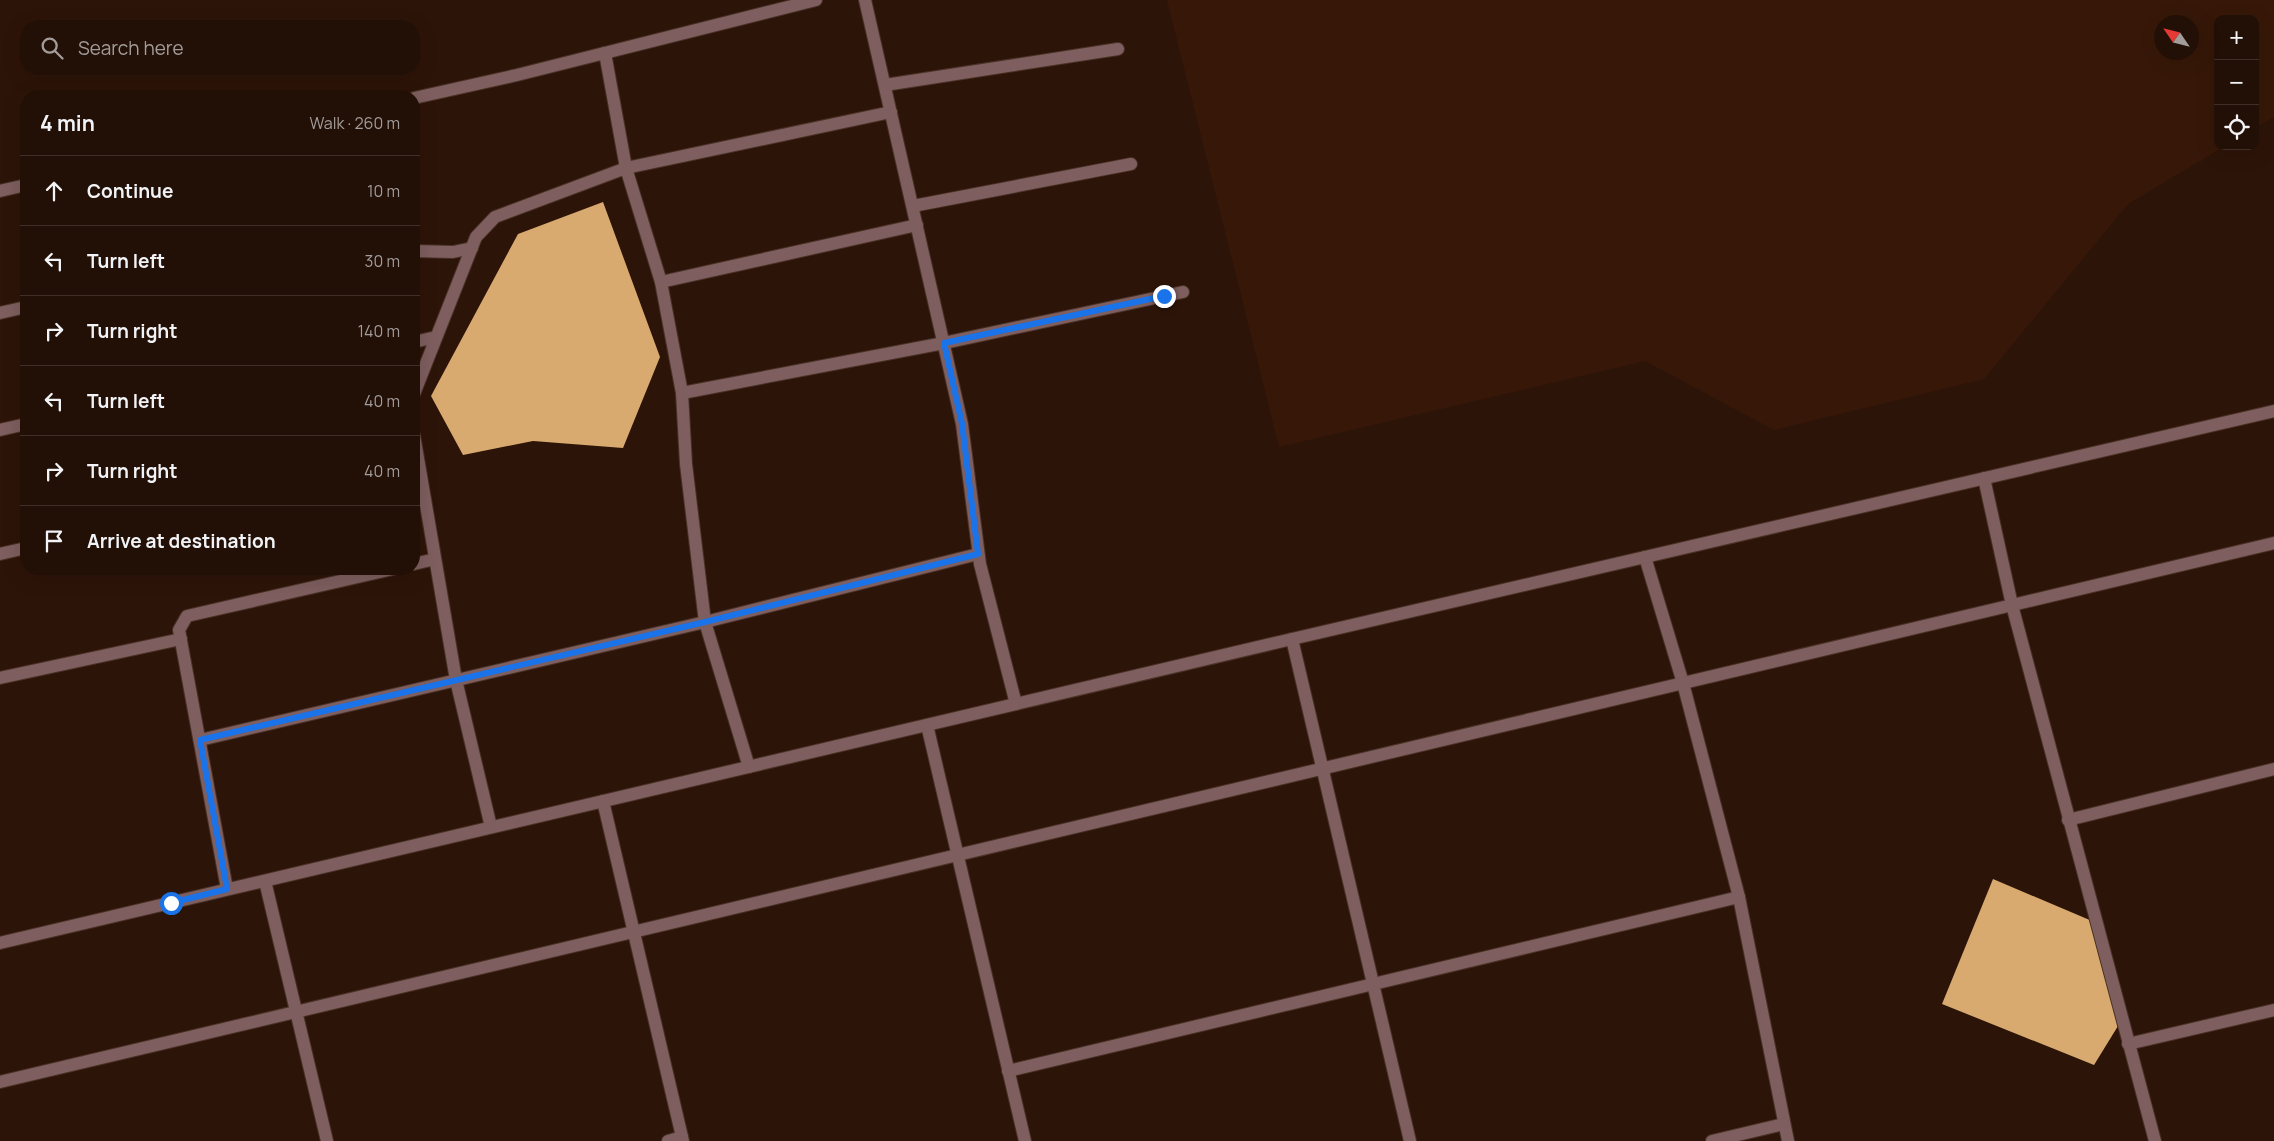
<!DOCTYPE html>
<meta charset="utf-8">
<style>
:root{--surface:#220f06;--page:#2e1d14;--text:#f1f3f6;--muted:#a29c9b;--line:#3f2f28}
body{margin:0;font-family:Manrope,sans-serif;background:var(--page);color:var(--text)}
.controls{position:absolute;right:15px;top:15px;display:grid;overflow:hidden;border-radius:10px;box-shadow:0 5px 20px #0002}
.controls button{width:45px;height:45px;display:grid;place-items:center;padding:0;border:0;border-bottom:1px solid var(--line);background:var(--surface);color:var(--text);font:25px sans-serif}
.compass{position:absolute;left:2154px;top:15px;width:45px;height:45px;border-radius:50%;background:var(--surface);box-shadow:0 5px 20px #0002;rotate:305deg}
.stop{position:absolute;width:15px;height:15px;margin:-11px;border:4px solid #1a73e8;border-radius:50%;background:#fff}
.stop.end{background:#1a73e8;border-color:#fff;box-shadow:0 1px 5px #0008}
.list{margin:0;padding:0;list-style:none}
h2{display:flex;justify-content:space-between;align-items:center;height:65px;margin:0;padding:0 20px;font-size:21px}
h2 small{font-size:16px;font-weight:400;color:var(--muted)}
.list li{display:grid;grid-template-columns:32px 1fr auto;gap:15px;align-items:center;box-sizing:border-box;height:70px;padding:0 20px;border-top:1px solid var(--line)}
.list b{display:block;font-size:19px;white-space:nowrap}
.list em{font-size:16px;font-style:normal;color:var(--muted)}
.icon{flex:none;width:28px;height:28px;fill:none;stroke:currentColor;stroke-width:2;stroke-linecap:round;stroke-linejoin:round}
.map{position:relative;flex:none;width:2274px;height:1141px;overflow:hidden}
.search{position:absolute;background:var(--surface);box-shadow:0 5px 20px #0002;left:20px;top:20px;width:400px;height:55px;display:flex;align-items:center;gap:12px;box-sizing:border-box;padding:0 18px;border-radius:20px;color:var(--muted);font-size:19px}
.panel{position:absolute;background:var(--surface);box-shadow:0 5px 20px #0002;left:20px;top:90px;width:400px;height:485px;border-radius:20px}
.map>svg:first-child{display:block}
.built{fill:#371808;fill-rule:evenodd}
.building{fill:#d9aa6f}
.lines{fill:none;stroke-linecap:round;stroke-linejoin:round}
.minor-casing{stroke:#493126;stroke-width:14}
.tertiary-casing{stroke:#493126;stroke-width:14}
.minor{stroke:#7e5e5e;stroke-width:12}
.tertiary{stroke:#7e5e5e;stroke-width:12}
.route{stroke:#1a73e8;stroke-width:6}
</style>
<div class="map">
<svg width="2274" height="1141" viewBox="0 0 2274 1141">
<rect width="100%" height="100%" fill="#2d1408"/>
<path class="built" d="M1167 0H2274V117L2255 128V19H2218V146H2225L2128 204 1984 379 1774 430 1645 361 1279 447ZM2162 22H2192V52H2162Z"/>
<g class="building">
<polygon points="603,202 660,357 623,448 533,441 463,455 431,396 518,234"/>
<polygon points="1993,879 2092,921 2118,1026 2094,1065 1942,1004"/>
</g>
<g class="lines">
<defs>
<g id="minor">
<polyline points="865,0 962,424 980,564 1016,704"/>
<polyline points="605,53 626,168 661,282 682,393 686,464 705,622 749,767"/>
<polyline points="885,85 1118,49"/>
<polyline points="414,98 517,75 816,0"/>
<polyline points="0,191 26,185"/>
<polyline points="913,206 1131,164"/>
<polyline points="414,251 453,252 472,248"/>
<polyline points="661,282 917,225"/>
<polyline points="0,313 26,307"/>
<polyline points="414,342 436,337"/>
<polyline points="682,393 944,343 1183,292"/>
<polyline points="414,394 476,237 495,217 626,168 891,112"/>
<polyline points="0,430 26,424"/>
<polyline points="414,435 456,680 491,827"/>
<polyline points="1984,478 2012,605 2155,1141"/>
<polyline points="0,554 26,548"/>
<polyline points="1645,557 1683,683 1739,897 1788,1141"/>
<polyline points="414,564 435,559"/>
<polyline points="1292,639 1410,1141"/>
<polyline points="0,678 181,639"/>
<polyline points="927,725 1025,1141"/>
<polyline points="200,740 705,622 978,554"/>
<polyline points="603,801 683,1141"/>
<polyline points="2068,820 2274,769"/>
<polyline points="265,881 327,1141"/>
<polyline points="227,889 179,630 187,616 393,569"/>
<polyline points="2128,1044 2274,1010"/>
<polyline points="1008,1071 1739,897"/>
<polyline points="0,1082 2274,543"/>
<polyline points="668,1141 682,1137"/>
<polyline points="1712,1141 1784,1124"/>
</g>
<polyline id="tertiary" points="0,943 1292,639 2274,411"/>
</defs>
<use href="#minor" class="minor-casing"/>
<use href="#tertiary" class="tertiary-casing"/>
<use href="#minor" class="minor"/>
<use href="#tertiary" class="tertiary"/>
</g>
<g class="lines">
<polyline class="route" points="171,903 227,889 200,740 705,622 978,554 962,424 944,343 1164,296"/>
</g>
</svg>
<div class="controls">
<button>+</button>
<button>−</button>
<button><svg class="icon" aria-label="locate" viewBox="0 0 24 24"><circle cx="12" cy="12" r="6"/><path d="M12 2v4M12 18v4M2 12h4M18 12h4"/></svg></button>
</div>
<svg class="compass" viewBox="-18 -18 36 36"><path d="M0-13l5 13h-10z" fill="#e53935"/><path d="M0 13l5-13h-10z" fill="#a29c9b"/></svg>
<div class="stop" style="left:171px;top:903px"></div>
<div class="stop end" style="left:1164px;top:296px"></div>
<div class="search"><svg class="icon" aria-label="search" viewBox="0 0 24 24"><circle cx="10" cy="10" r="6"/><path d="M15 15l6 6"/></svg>Search here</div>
<section class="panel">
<h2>4 min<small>Walk · 260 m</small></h2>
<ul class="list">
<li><svg class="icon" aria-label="ahead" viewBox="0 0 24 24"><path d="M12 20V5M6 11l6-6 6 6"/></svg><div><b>Continue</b></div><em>10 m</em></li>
<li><svg class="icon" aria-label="left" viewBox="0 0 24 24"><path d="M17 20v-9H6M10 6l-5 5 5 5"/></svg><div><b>Turn left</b></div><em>30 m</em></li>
<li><svg class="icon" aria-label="right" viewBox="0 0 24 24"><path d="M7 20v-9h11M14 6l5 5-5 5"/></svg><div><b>Turn right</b></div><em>140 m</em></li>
<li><svg class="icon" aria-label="left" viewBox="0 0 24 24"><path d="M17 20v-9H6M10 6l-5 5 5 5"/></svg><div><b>Turn left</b></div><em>40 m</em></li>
<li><svg class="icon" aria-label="right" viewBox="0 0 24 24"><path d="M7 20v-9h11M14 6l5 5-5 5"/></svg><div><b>Turn right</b></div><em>40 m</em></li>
<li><svg class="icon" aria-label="arrive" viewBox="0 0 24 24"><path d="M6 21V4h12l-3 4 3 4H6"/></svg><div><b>Arrive at destination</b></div></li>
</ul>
</section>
</div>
